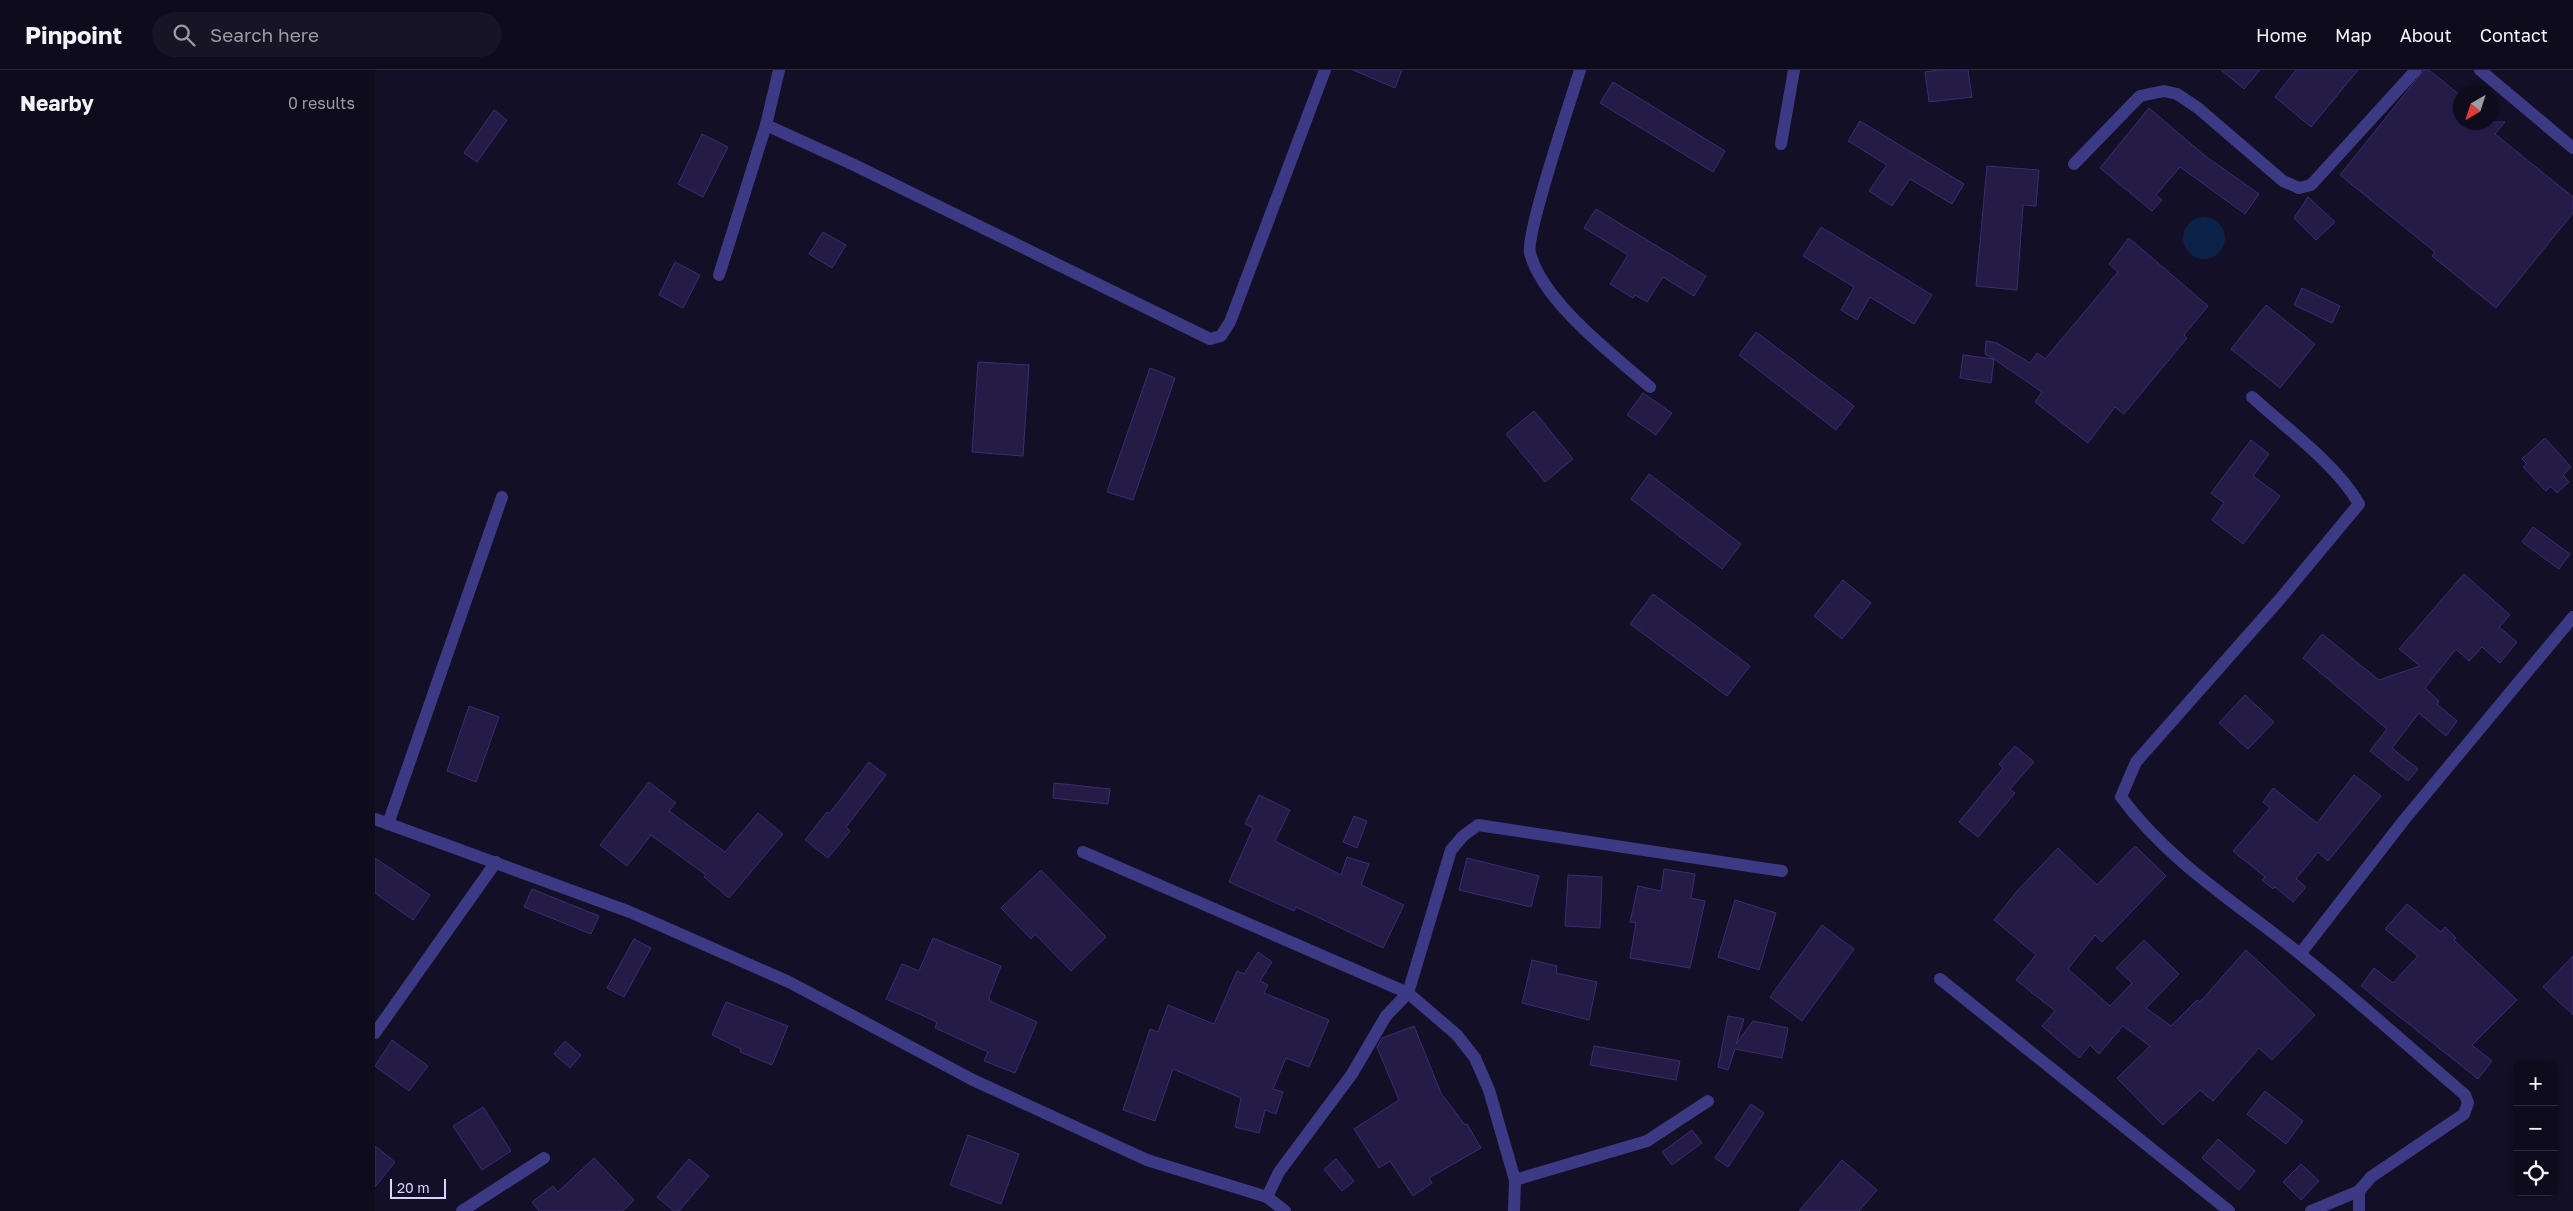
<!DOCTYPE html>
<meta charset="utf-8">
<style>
:root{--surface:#0e0b1c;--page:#171425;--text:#f1f3f6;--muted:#9b9ba3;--line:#2e2b3b}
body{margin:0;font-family:"Golos Text",sans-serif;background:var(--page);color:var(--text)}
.controls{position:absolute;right:15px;bottom:15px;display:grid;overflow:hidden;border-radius:8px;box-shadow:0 1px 4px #0004}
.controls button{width:45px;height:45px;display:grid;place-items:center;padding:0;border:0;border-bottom:1px solid var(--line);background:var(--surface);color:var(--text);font:25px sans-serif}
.compass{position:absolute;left:2078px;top:15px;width:45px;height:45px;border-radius:50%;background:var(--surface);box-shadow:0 1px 4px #0004;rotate:219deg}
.scale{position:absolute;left:15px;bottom:12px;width:56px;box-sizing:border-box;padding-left:5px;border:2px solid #d9d4ff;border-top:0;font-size:14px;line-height:18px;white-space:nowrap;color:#d9d4ff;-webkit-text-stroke:4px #130f26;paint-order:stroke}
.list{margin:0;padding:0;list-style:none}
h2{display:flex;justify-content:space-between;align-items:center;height:65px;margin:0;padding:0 20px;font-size:21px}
h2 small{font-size:16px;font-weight:400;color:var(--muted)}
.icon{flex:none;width:28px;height:28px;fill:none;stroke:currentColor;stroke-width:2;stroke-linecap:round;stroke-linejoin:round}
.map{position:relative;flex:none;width:2198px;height:1141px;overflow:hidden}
header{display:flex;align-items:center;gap:30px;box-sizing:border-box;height:70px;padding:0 25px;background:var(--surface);border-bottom:1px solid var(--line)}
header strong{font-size:24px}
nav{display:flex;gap:28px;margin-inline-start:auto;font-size:18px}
.search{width:350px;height:45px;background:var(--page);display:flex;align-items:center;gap:12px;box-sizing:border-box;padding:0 18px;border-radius:28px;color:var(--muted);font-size:19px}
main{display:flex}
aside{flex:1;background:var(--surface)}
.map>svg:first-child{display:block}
.water{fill:#0c2248}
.building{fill:#241b47;stroke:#3b2d73}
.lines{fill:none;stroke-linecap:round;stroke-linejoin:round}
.street{stroke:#3d3a85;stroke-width:12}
</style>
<header>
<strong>Pinpoint</strong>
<div class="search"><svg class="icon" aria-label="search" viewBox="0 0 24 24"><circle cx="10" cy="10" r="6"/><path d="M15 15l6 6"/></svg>Search here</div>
<nav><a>Home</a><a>Map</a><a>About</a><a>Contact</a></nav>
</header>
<main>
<aside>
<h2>Nearby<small>0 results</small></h2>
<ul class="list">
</ul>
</aside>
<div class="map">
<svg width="2198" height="1141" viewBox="0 0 2198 1141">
<rect width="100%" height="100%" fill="#130f26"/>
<circle class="water" cx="1829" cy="168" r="21"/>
<g class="building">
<polygon points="978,0 1027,0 1020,18"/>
<polygon points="1564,0 1593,0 1597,27 1554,32 1550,2"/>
<polygon points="1846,0 1885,0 1869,19"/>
<polygon points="1921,0 1983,0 1936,57 1900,27"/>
<polygon points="2049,0 2054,0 2086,26 2086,52 2130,52 2120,64 2198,127 2198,143 2121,238 2057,186 2060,182 1965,105"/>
<polygon points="1238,12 1350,81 1338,102 1225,33"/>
<polygon points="1774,38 1829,85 1884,124 1870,144 1805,97 1781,125 1787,130 1777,141 1725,98"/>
<polygon points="119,40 132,50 102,92 89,83"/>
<polygon points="1485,51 1589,114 1577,134 1535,109 1517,136 1494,121 1512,95 1473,71"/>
<polygon points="327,64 353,77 328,127 303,114"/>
<polygon points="1612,96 1664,100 1661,136 1648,135 1642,220 1601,216"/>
<polygon points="1933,127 1960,152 1941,170 1919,148"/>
<polygon points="1221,139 1331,206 1319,226 1288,207 1272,232 1260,225 1258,228 1235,214 1253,185 1209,158"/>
<polygon points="1446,157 1557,225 1539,254 1495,227 1482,250 1466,240 1479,217 1428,186"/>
<polygon points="448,162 471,175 457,198 434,184"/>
<polygon points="1754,168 1833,236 1809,265 1812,268 1749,344 1740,337 1713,373 1660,332 1667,322 1619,289 1616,313 1585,308 1588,285 1619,289 1610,284 1611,271 1622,273 1655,293 1662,283 1670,289 1743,202 1734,194"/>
<polygon points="300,192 325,205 308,238 284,225"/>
<polygon points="1927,218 1965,236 1957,253 1919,235"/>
<polygon points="1891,235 1940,274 1905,318 1856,279"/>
<polygon points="1381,262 1479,336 1461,360 1364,285"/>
<polygon points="603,292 654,295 648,386 597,382"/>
<polygon points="775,298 800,308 758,430 732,422"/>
<polygon points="1268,323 1297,343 1281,365 1252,345"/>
<polygon points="1159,341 1198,389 1170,412 1131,364"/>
<polygon points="2170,368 2196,397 2188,405 2194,412 2182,423 2175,416 2171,421 2148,397 2152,394 2147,389"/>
<polygon points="1876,370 1894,384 1878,406 1905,426 1868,474 1837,450 1849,433 1836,423"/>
<polygon points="1274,404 1366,474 1347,499 1256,429"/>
<polygon points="2158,457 2195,484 2184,499 2147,472"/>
<polygon points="2089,504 2135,545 2124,557 2142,572 2125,593 2107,577 2094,591 2081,579 2050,618 2064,631 2062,634 2082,651 2071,666 2044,643 2017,678 2043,699 2033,711 1995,681 2012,659 1928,588 1947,564 2004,610 2045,596 2024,579"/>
<polygon points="1468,510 1496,533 1467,569 1439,546"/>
<polygon points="1278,524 1375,596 1352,626 1255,554"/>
<polygon points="1870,625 1899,652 1873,679 1844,653"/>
<polygon points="94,636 124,647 101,712 72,701"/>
<polygon points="1640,676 1659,692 1635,719 1640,723 1603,767 1584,752 1628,698 1624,694"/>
<polygon points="494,692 511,705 471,757 475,761 453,788 430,770 452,742 454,744"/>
<polygon points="1979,705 2006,726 1953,791 1943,782 1921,809 1931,817 1918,832 1900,817 1898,819 1887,810 1890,807 1858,781 1895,738 1888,732 1898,718 1942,753"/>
<polygon points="274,712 301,733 294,741 350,782 383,743 408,764 354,828 329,807 331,805 276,765 252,796 225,775"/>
<polygon points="679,713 735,719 733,734 678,728"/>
<polygon points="884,725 915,740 900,771 966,805 972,787 994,794 986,815 1029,835 1008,878 921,837 919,841 854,812 878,758 870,754"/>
<polygon points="979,746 992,751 982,778 968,772"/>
<polygon points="1760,776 1791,806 1727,872 1720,865 1693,899 1735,936 1757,913 1741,898 1769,870 1804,904 1771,938 1796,956 1822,930 1825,932 1871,880 1940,945 1897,990 1884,978 1838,1031 1825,1020 1788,1055 1742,1008 1775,976 1748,956 1724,984 1715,975 1704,988 1667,956 1680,941 1641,910 1661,885 1619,850 1643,820 1683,778 1722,815"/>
<polygon points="0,788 55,825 38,850 0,823"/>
<polygon points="1092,788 1164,806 1156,837 1084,820"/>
<polygon points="1289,799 1320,804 1316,828 1330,831 1315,898 1255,888 1261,853 1255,852 1263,816 1286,821"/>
<polygon points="666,800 731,867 696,901 660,864 656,869 626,838"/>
<polygon points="1193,805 1227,807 1225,858 1190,856"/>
<polygon points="157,819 224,846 216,864 149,837"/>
<polygon points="1360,830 1401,843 1384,900 1343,887"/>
<polygon points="2032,834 2066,862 2070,857 2081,868 2079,870 2142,930 2097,975 2117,991 2103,1009 1986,916 1999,898 2018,913 2043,886 2010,859"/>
<polygon points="1447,855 1479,879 1427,951 1395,927"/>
<polygon points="558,868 626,896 614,927 615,931 662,952 640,1003 609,991 613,982 560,958 562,952 511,929 527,894 544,901"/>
<polygon points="259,869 276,878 249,927 232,918"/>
<polygon points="883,882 897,892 885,911 893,915 889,923 954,950 934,997 911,988 898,1019 908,1022 901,1044 890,1040 884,1063 860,1057 866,1028 798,999 780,1051 748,1040 775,959 783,962 793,935 839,954 862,901 869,904"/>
<polygon points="2198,886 2198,945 2168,917"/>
<polygon points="1157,890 1182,896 1181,903 1222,912 1214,950 1147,933"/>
<polygon points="351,932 413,956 397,995 365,982 366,979 337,965"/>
<polygon points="1353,946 1369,949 1361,974 1378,951 1413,958 1407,988 1360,979 1353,1000 1343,997"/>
<polygon points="1039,956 1066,1023 1090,1055 1092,1054 1106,1078 1054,1108 1057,1113 1038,1126 1015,1091 1004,1098 979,1059 1024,1030 1002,977 1007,968"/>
<polygon points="17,970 53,996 34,1021 0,996"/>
<polygon points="190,971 206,985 195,998 179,984"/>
<polygon points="1219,976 1305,991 1301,1010 1215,995"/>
<polygon points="1890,1021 1928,1051 1911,1074 1872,1044"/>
<polygon points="1376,1034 1389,1043 1353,1097 1340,1088"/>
<polygon points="108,1037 136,1081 107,1100 78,1056"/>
<polygon points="1317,1060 1327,1073 1297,1095 1287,1082"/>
<polygon points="593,1065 644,1084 626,1134 575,1115"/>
<polygon points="1843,1069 1880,1101 1864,1120 1827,1088"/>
<polygon points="0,1076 20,1092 0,1117"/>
<polygon points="219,1088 259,1130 248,1141 164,1141 157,1132 178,1116 183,1122"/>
<polygon points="314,1089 334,1106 304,1141 299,1141 282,1127"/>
<polygon points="961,1089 979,1111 967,1121 949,1099"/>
<polygon points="1467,1090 1502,1120 1484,1141 1424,1141"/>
<polygon points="1926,1094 1944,1111 1926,1130 1908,1112"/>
</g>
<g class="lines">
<g class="street">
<path d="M1205 0C1197 26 1150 166 1155 183 1168 232 1237 284 1275 317"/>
<polyline points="2105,0 2198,78"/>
<polyline points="391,55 477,94 835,269 846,266 855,252 950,0"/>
<polyline points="1406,74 1419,0"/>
<polyline points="1699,94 1765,26 1789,21 1802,24 1823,38 1908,111 1924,118 1936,115 2041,0"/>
<polyline points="344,205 391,55 404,0"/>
<path d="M1877 327C1910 357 1962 395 1984 434L1905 529 1761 692 1746 727C1794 792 1863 834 1925 884 1981 929 2035 978 2090 1025L2093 1033 2089 1044 1996 1107 1984 1121V1141"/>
<polyline points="0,749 255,842 414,912 598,1010 772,1090 892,1127 910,1141"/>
<polyline points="13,754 127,427"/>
<polyline points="708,782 1033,923 1082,965 1100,988 1114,1020 1140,1110 1139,1141"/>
<polyline points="1925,884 2029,750 2198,547"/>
<polyline points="1565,909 1854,1141"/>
<polyline points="0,963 121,792"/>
<polyline points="1140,1110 1272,1071 1333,1031"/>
<polyline points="892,1127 904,1102 977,1004 1011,946 1033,923 1076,780 1088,766 1103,755 1407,801"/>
<polyline points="87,1141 169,1088"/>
<polyline points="1936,1141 1984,1121"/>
</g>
</g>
</svg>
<div class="controls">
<button>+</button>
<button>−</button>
<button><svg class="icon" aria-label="locate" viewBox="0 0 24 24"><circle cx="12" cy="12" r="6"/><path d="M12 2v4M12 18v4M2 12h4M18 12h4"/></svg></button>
</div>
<svg class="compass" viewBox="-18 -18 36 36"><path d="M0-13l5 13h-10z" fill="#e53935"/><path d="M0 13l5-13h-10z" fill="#9b9ba3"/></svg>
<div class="scale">20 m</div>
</div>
</main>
